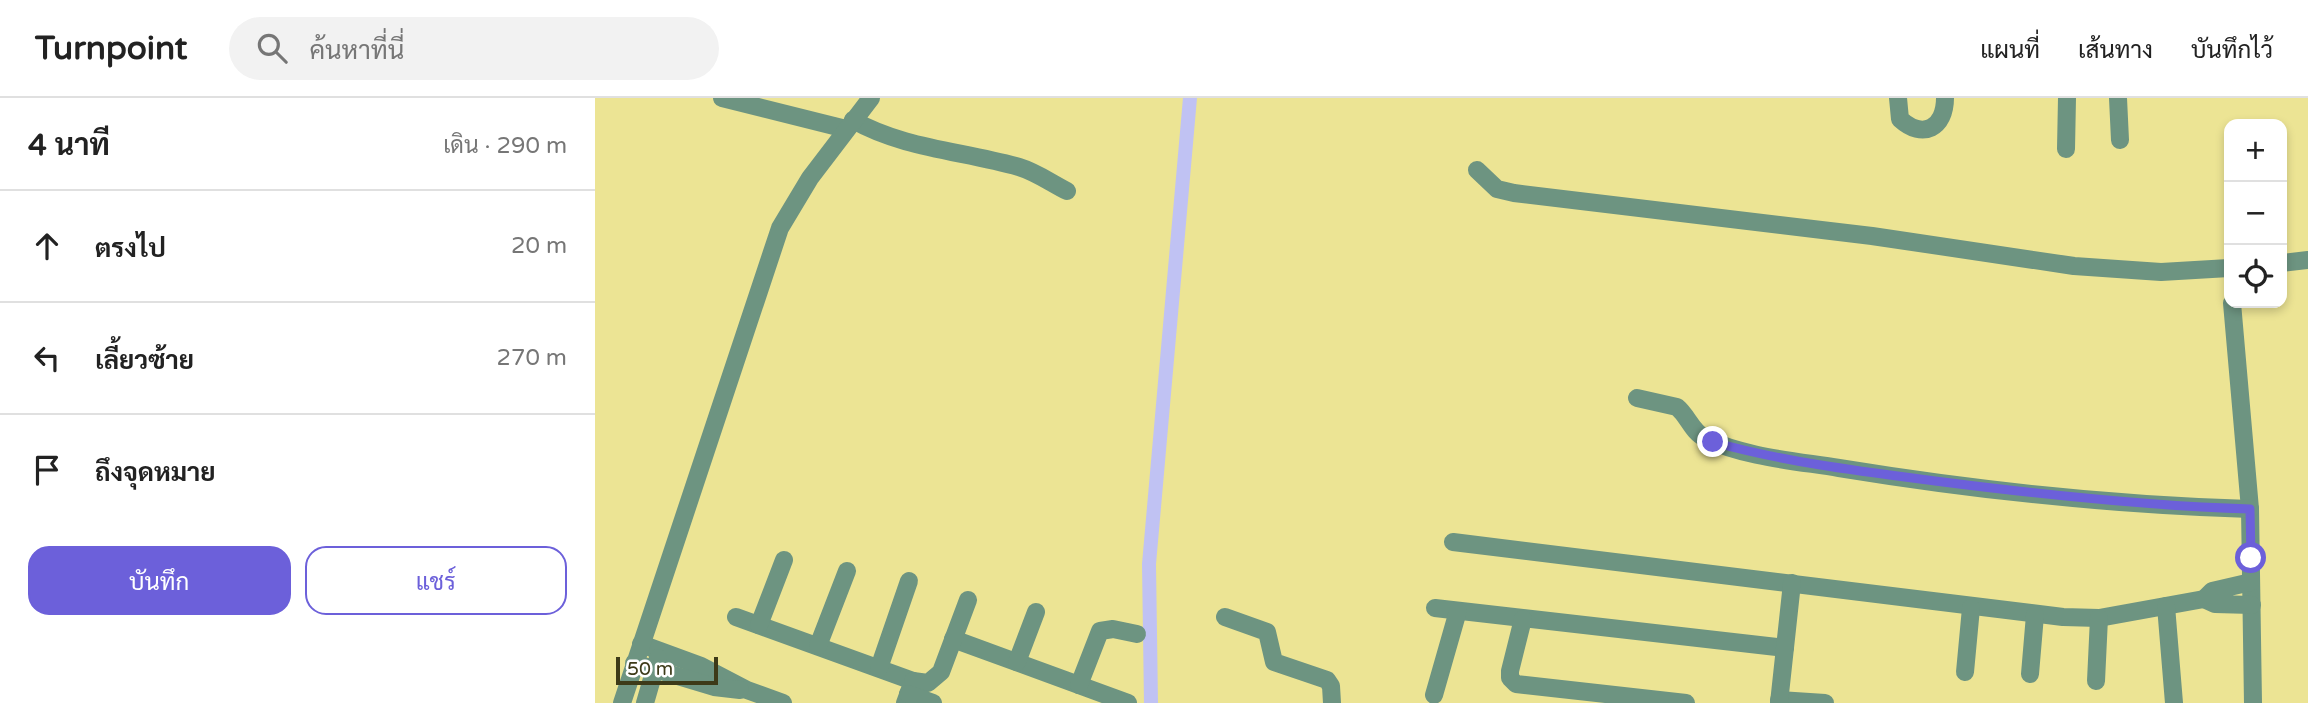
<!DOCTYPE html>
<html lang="th">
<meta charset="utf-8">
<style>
:root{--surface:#fff;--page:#f2f2f2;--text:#222;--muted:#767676;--line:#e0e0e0;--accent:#6c60da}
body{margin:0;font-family:"Varela Round",Sarabun,sans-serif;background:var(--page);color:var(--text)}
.controls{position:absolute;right:21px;top:21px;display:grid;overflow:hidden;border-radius:14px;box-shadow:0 4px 10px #0003}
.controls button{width:63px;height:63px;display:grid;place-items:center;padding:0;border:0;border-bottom:2px solid var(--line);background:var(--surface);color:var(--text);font:35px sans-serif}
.scale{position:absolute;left:21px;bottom:18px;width:102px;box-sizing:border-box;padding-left:7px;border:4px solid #3d3a18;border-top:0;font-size:19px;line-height:24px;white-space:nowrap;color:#3d3a18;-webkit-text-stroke:5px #fff;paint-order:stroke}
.stop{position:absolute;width:21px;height:21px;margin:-16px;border:5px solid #6c60da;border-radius:50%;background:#fff}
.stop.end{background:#6c60da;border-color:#fff;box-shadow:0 2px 7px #0008}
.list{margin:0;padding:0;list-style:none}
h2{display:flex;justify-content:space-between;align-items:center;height:91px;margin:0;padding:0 28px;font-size:30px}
h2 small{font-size:23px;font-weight:400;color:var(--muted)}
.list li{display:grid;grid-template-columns:46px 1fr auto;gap:21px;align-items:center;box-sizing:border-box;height:112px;padding:0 28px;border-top:2px solid var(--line)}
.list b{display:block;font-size:26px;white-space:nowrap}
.list em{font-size:23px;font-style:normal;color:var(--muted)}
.actions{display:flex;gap:14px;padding:21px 28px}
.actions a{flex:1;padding:16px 0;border:2px solid var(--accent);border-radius:21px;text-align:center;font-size:24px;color:var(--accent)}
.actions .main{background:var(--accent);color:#fff}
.icon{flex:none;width:38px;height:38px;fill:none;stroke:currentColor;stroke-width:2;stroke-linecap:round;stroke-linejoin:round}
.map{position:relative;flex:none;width:1713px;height:605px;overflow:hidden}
header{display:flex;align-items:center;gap:42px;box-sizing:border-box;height:98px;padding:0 35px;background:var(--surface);border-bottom:2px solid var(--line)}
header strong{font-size:33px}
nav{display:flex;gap:38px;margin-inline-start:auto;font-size:24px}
.search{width:490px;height:63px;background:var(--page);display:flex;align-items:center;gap:18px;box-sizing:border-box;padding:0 24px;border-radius:38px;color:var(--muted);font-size:26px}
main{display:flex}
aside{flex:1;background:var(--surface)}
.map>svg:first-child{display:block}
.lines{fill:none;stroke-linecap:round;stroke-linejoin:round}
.canal{stroke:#c0c2f3;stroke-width:14}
.minor{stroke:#6d9481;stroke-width:18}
.route{stroke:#6c60da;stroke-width:9}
</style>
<header>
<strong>Turnpoint</strong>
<div class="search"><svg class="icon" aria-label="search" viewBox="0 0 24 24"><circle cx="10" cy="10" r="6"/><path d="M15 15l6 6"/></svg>ค้นหาที่นี่</div>
<nav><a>แผนที่</a><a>เส้นทาง</a><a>บันทึกไว้</a></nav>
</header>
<main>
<aside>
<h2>4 นาที<small>เดิน · 290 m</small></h2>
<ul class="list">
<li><svg class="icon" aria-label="ahead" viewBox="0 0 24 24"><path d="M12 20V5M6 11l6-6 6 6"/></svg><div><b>ตรงไป</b></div><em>20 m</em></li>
<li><svg class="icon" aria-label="left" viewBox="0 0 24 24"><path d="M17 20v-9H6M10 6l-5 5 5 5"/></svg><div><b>เลี้ยวซ้าย</b></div><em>270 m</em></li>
<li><svg class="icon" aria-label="arrive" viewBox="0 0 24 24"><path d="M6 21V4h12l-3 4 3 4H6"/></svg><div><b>ถึงจุดหมาย</b></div></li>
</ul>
<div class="actions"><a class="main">บันทึก</a><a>แชร์</a></div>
</aside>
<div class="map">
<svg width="1713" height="605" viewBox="0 0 1713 605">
<rect width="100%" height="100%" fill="#ece494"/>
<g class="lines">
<polyline class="canal" points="556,605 554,466 595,0"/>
<g class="minor">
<polyline points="127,0 251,31"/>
<path d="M1303 0 1305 21C1328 42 1350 30 1350 0"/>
<polyline points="1523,0 1525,42"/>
<path d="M258 22C309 51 369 53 424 69 441 74 456 85 472 93"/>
<polyline points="1471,51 1472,0"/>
<polyline points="882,72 902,91 919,95 1277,138 1479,168 1566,174 1634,170"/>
<polyline points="1687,165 1713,162"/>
<polyline points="1637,205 1655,411 1658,605"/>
<path d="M1042 300 1082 309C1093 318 1097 334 1110 340 1149 359 1201 363 1244 370 1379 392 1517 407 1655 411"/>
<polyline points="858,444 1468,519 1504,520 1609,501"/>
<polyline points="1656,484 1617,493 1609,501 1620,506 1657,507"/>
<polyline points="1571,508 1579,605"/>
<polyline points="840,510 1190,550"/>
<polyline points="141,519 318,583 310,605"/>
<polyline points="630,519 672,534 679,564 732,582 736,588 737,605"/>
<polyline points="928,521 915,573 915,580 921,586 1091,605"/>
<polyline points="164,527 189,462"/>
<polyline points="358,541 533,605"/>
<polyline points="46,546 106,568 152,592 188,605"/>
<polyline points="223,548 252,473"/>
<polyline points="422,564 441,514"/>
<polyline points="39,565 119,589 145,592"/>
<polyline points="284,570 314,483"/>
<polyline points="1370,574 1376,510"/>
<polyline points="1435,576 1440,517"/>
<polyline points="318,583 333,585 346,574 373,502"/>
<polyline points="1501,583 1504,520"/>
<polyline points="484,587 505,533 518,531 542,536"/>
<polyline points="313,596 338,605"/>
<polyline points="839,597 863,513"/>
<polyline points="1184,602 1230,605"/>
<polyline points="27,605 185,130 215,80 276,0"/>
<polyline points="50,605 63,560"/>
<polyline points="1184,605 1197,485"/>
</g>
</g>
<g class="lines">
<path class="route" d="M1118 344C1193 365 1271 374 1348 384 1450 397 1552 408 1655 411L1656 460"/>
</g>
</svg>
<div class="controls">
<button>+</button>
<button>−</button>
<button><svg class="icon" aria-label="locate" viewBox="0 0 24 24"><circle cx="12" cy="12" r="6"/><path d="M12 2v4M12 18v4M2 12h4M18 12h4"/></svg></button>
</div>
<div class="scale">50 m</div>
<div class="stop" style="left:1656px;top:460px"></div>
<div class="stop end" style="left:1118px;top:344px"></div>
</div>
</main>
